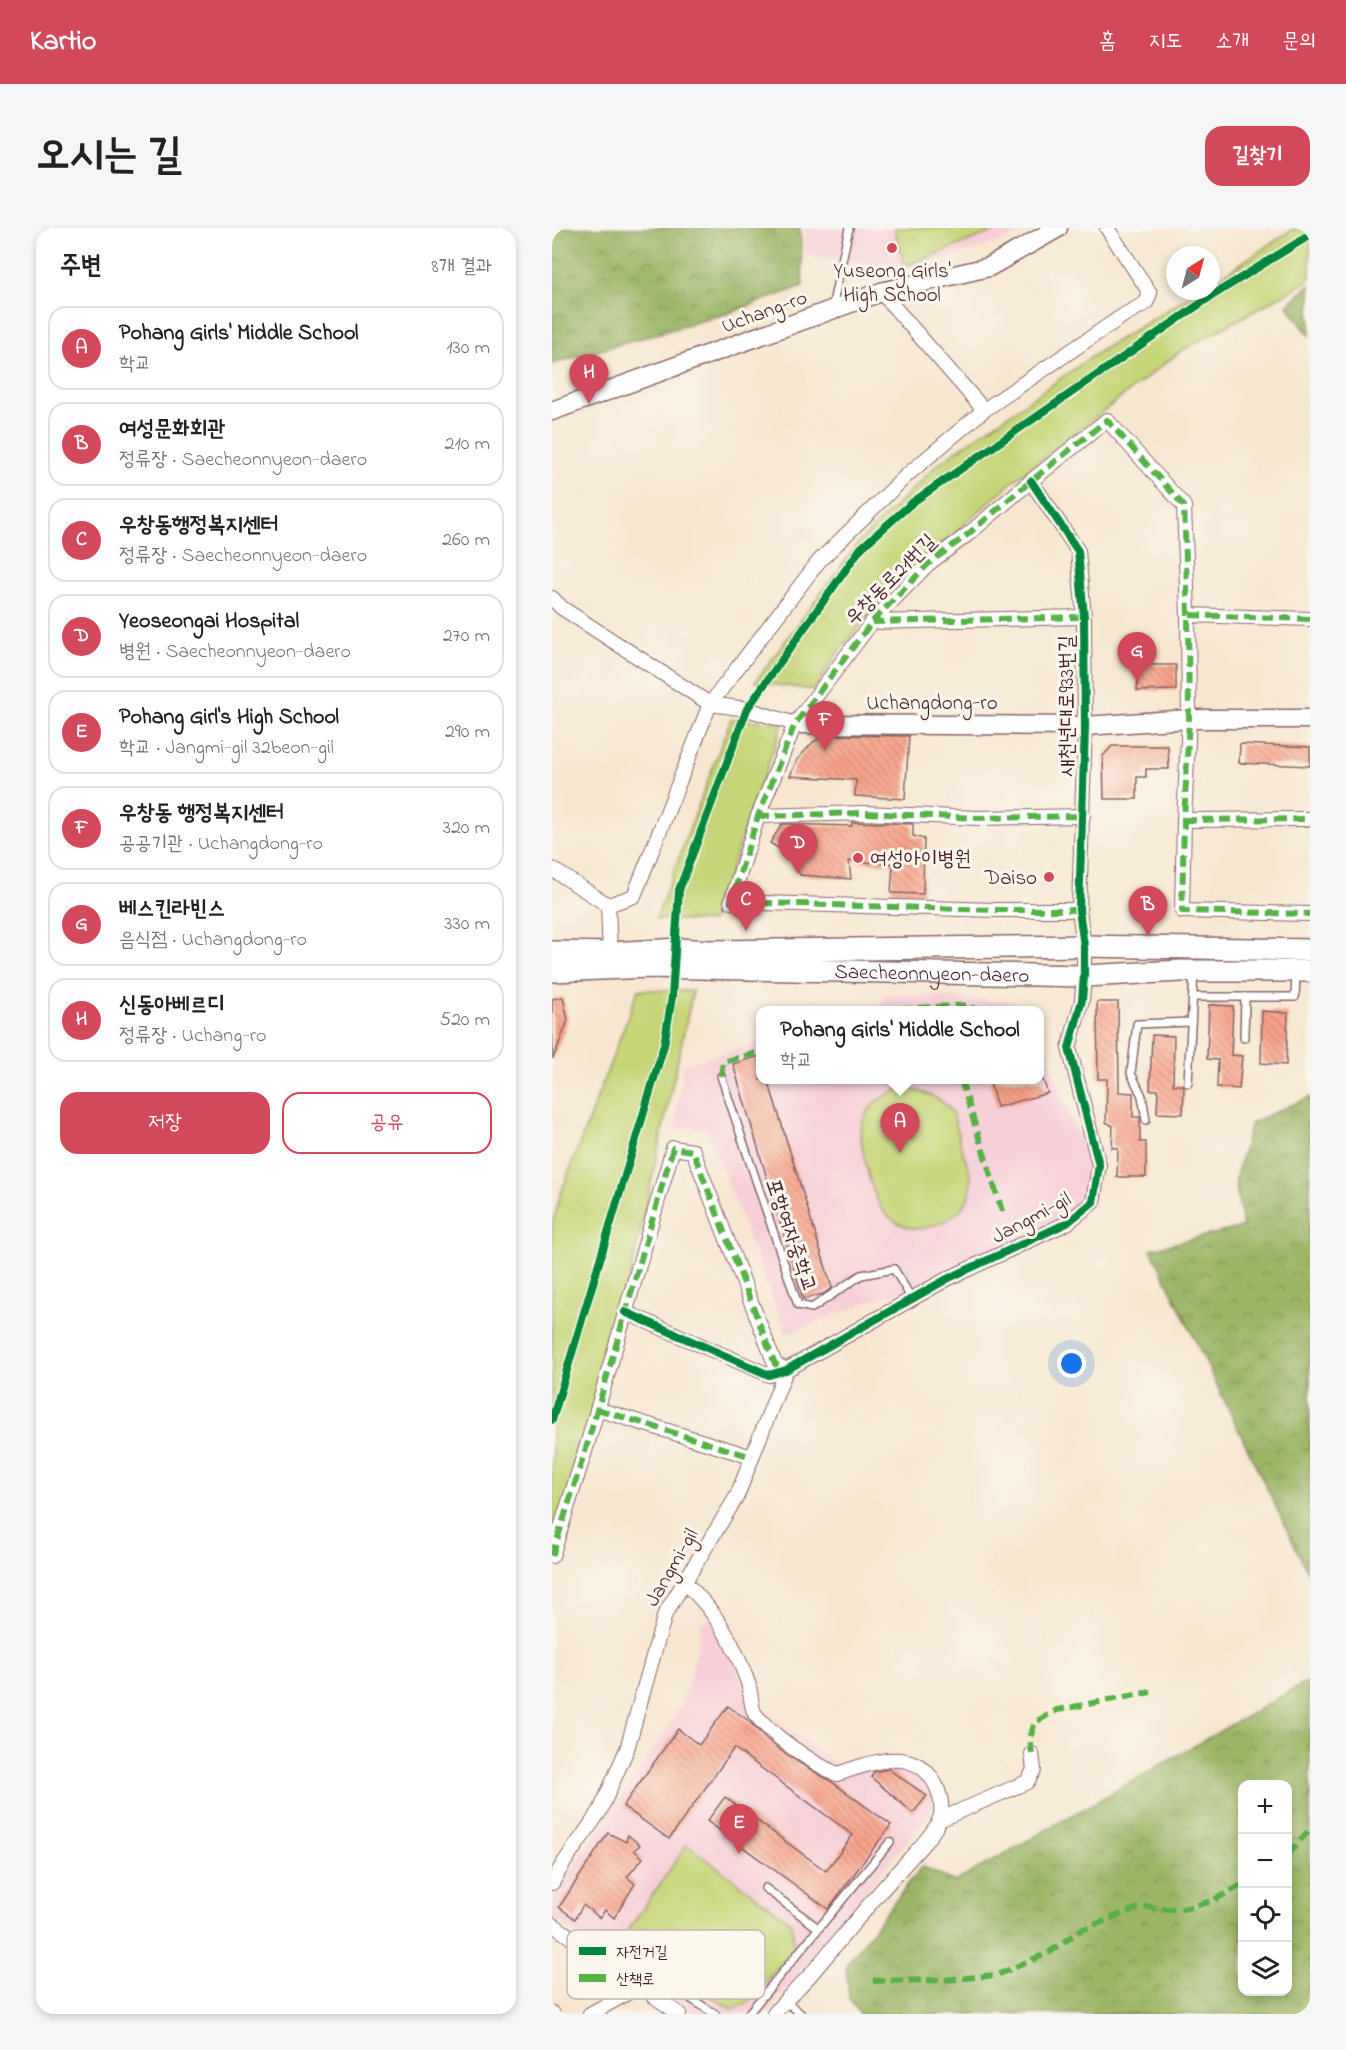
<!DOCTYPE html>
<html lang="ko">
<meta charset="utf-8">
<style>
:root{--surface:#fff;--page:#f6f6f6;--text:#222;--muted:#767676;--line:#e0e0e0;--accent:#d1495b}
body{margin:0;font-family:"Indie Flower","Poor Story",sans-serif;background:var(--page);color:var(--text)}
.controls{position:absolute;right:18px;bottom:18px;display:grid;overflow:hidden;border-radius:12px;box-shadow:0 3px 9px #0003}
.controls button{width:54px;height:54px;display:grid;place-items:center;padding:0;border:0;border-bottom:2px solid var(--line);background:var(--surface);color:var(--text);font:30px sans-serif}
.compass{position:absolute;left:614px;top:18px;width:54px;height:54px;border-radius:50%;background:var(--surface);box-shadow:0 3px 9px #0003;rotate:36deg}
.you{position:absolute;left:520px;top:1136px;width:21px;height:21px;margin:-15px;border:4px solid #fff;border-radius:50%;background:#1a73e8;box-shadow:0 0 0 9px #1a73e833}
.badge{display:grid;place-items:center;width:39px;height:39px;border-radius:50%;background:var(--accent);color:#fff;font-size:20px;font-weight:700}
.pin{position:absolute;translate:-50% -50px;filter:drop-shadow(0 2px 3px #0008)}
.pin::after{content:'';position:absolute;top:32px;width:21px;height:18px;background:inherit;clip-path:polygon(0 0,100% 0,50% 100%)}
.popup{position:absolute;left:204px;top:778px;width:288px;height:78px;box-sizing:border-box;display:grid;place-content:center;border-radius:12px;background:var(--surface);filter:drop-shadow(0 2px 4px #0005);font-size:20px;white-space:nowrap;color:var(--muted)}
.popup b{font-size:22px;color:var(--text)}
.popup::after{content:'';position:absolute;left:50%;top:100%;margin-left:-12px;border:12px solid transparent;border-top-color:var(--surface)}
.list{margin:0;padding:0;list-style:none}
h2{display:flex;justify-content:space-between;align-items:center;height:78px;margin:0;padding:0 24px;font-size:26px}
h2 small{font-size:20px;font-weight:400;color:var(--muted)}
.list li{display:grid;grid-template-columns:39px 1fr auto;gap:18px;align-items:center;box-sizing:border-box;height:84px;margin:0 12px 12px;padding:0 12px;border:2px solid var(--line);border-radius:18px}
.list b{display:block;font-size:22px;white-space:nowrap}
.list p{margin:0;font-size:20px;white-space:nowrap;color:var(--muted)}
.list em{font-size:20px;font-style:normal;color:var(--muted)}
.actions{display:flex;gap:12px;padding:18px 24px}
.actions a{flex:1;padding:14px 0;border:2px solid var(--accent);border-radius:18px;text-align:center;font-size:21px;color:var(--accent)}
.actions .main{background:var(--accent);color:#fff}
.icon{flex:none;width:33px;height:33px;fill:none;stroke:currentColor;stroke-width:2;stroke-linecap:round;stroke-linejoin:round}
.map{position:relative;flex:none;width:758px;height:1786px;overflow:hidden;border-radius:18px}
header{display:flex;align-items:center;gap:36px;box-sizing:border-box;height:84px;padding:0 30px;background:var(--accent);color:#fff}
header strong{font-size:28px}
nav{display:flex;gap:33px;margin-inline-start:auto;font-size:21px}
.intro{display:flex;align-items:center;justify-content:space-between;box-sizing:border-box;height:144px;padding:0 36px}
h1{margin:0;font-size:42px}
.button{padding:15px 27px;border-radius:18px;background:var(--accent);color:#fff;font-size:21px;font-weight:700}
main{display:flex;gap:36px;padding:0 36px}
aside{flex:1;background:var(--surface);border-radius:18px;box-shadow:0 3px 9px #0003}
.map>svg:first-child{display:block}
.built{fill:#f6cfd7}
.green{fill:#c5d577;stroke:#887a51;stroke-width:1.5}
.forest{fill:url(#forest-crowns);stroke:#736a4a;stroke-width:1.5;fill-rule:evenodd}
.building{fill:url(#building-back-hatch)}
.lines{fill:none;stroke-linecap:round;stroke-linejoin:round}
.lane-casing{stroke:#876565;stroke-width:10}
.street-casing{stroke:#876565;stroke-width:16}
.secondary-casing{stroke:#876565;stroke-width:21}
.primary-casing{stroke:#876565;stroke-width:24}
.lane{stroke:#fff;stroke-width:7}
.street{stroke:#fff;stroke-width:14}
.secondary{stroke:#fff;stroke-width:18}
.primary{stroke:#fff;stroke-width:21}
.quiet{stroke:#57b146;stroke-width:6;stroke-dasharray:12 6;stroke-linecap:butt}
.cycleway-casing{stroke:#fbf7ec;stroke-width:11}
.cycleway{stroke:#00873e;stroke-width:8}
.poi-dot{fill:#d1495b;stroke:#fbf7ec;stroke-width:2}
.labels{text-anchor:middle;stroke-width:6;stroke-linejoin:round;paint-order:stroke}
.poi-label{font-size:21px;fill:#4a1f2b;stroke:#fbf7ec}
.street-label{font-size:21px;fill:#4a1f2b;stroke:#fbf7ec}
.key{fill:#fbf7ec;stroke:#c6b6b2;stroke-width:1.5}
.key-label{font-size:16px;fill:#4a1f2b}
</style>
<header>
<strong>Kartio</strong>
<nav><a>홈</a><a>지도</a><a>소개</a><a>문의</a></nav>
</header>
<div class="intro"><h1>오시는 길</h1><a class="button">길찾기</a></div>
<main>
<aside>
<h2>주변<small>8개 결과</small></h2>
<ul class="list">
<li><span class="badge">A</span><div><b>Pohang Girls' Middle School</b><p>학교</p></div><em>130 m</em></li>
<li><span class="badge">B</span><div><b>여성문화회관</b><p>정류장 · Saecheonnyeon-daero</p></div><em>210 m</em></li>
<li><span class="badge">C</span><div><b>우창동행정복지센터</b><p>정류장 · Saecheonnyeon-daero</p></div><em>260 m</em></li>
<li><span class="badge">D</span><div><b>Yeoseongai Hospital</b><p>병원 · Saecheonnyeon-daero</p></div><em>270 m</em></li>
<li><span class="badge">E</span><div><b>Pohang Girl's High School</b><p>학교 · Jangmi-gil 32beon-gil</p></div><em>290 m</em></li>
<li><span class="badge">F</span><div><b>우창동 행정복지센터</b><p>공공기관 · Uchangdong-ro</p></div><em>320 m</em></li>
<li><span class="badge">G</span><div><b>베스킨라빈스</b><p>음식점 · Uchangdong-ro</p></div><em>330 m</em></li>
<li><span class="badge">H</span><div><b>신동아베르디</b><p>정류장 · Uchang-ro</p></div><em>520 m</em></li>
</ul>
<div class="actions"><a class="main">저장</a><a>공유</a></div>
</aside>
<div class="map">
<svg width="758" height="1786" viewBox="0 0 758 1786">
<defs>
<pattern id="forest-crowns" width="20" height="18" patternUnits="userSpaceOnUse" patternTransform="scale(1.5)"><rect width="20" height="18" fill="#9cb668"/><path d="M2 6a3 3 0 1 1 6 0M12 15a3 3 0 1 1 6 0" fill="none" stroke="#819356"/></pattern>
<pattern id="building-back-hatch" width="6" height="6" patternUnits="userSpaceOnUse" patternTransform="scale(1.5)"><rect width="6" height="6" fill="#f8a289"/><path d="M-1 5l2 2M0 0l6 6M5-1l2 2" fill="none" stroke="#cb8370"/></pattern>
</defs>
<rect width="100%" height="100%" fill="#fbf7ec"/>
<filter id="ink" filterUnits="userSpaceOnUse"><feTurbulence type="fractalNoise" baseFrequency=".0167" numOctaves="2"/><feDisplacementMap in="SourceGraphic" scale="12" xChannelSelector="R" yChannelSelector="G"/><feConvolveMatrix kernelMatrix="1 2 1 2 8 2 1 2 1" color-interpolation-filters="sRGB"/></filter>
<filter id="wash" filterUnits="userSpaceOnUse"><feTurbulence type="fractalNoise" baseFrequency=".008" numOctaves="4" result="noise"/><feDisplacementMap in="SourceGraphic" scale="24" xChannelSelector="R" yChannelSelector="G"/><feGaussianBlur stdDeviation="1.35" result="paint"/><feColorMatrix in="noise" values="0 0 0 0 0 0 0 0 0 0 0 0 0 0 0 0 0 1.4 0 .05"/><feComposite in="paint" operator="in"/></filter>
<g filter="url(#wash)">
<rect width="100%" height="100%" fill="#f7e7d1"/>
<g class="built">
<polygon points="254,0 473,0 454,12 361,40 253,28"/>
<polygon points="332,766 467,774 474,782 308,782 328,776"/>
<polygon points="488,812 542,949 541,974 395,1051 321,1072 234,1106 155,901 123,900 131,837 208,814 208,852 488,852"/>
<polygon points="161,1390 201,1476 296,1544 345,1535 384,1558 381,1581 213,1786 141,1786 0,1689 0,1671 129,1480 144,1426 148,1396"/>
</g>
<g class="green">
<polygon points="342,0 450,0 353,38"/>
<polygon points="743,0 758,0 758,50 751,56 629,123 460,254 344,356 289,420 262,462 203,454 308,313 386,236 548,123 646,63 659,63 659,55"/>
<polygon points="179,491 231,495 160,694 104,691"/>
<polygon points="86,762 141,763 57,1145 0,1328 0,997 9,965"/>
<path d="M351 859C367 863 389 868 399 883 404 892 406 908 409 918 412 929 419 942 419 953 421 979 395 996 372 1000 356 1003 334 992 327 976 319 961 304 908 311 893 319 873 333 868 351 859Z"/>
<polygon points="135,1617 240,1695 242,1721 194,1776 179,1781 70,1711"/>
</g>
<g class="forest">
<polygon points="0,0 248,0 251,58 177,85 0,136"/>
<polygon points="758,57 758,108 735,77"/>
<polygon points="758,869 758,1349 599,1021 691,999 683,952 699,895"/>
<path d="M758 1452V1786H308L297 1770 294 1737 370 1638 403 1654ZM690 1556H736V1764H690Z"/>
</g>
<g id="blocks">
<g class="building">
<polygon points="587,437 624,437 624,462 585,463"/>
<polygon points="273,507 357,508 353,571 303,568 304,552 238,548 245,532 261,514"/>
<polygon points="688,516 758,519 758,538 687,535"/>
<polygon points="560,518 616,518 617,541 594,541 594,549 585,549 585,571 552,571 551,528"/>
<polygon points="300,594 361,596 361,608 372,611 371,666 339,665 341,636 297,633 299,651 248,647 239,628 218,615 230,596 300,598"/>
<polygon points="11,769 16,792 1,831 0,771"/>
<polygon points="545,774 566,774 567,864 581,865 581,889 588,889 588,914 594,914 594,949 565,949 566,920 560,920 561,898 554,894 555,851 546,851"/>
<polygon points="657,777 681,778 679,827 690,828 687,861 665,859 666,832 655,831"/>
<polygon points="710,783 736,785 734,837 709,835"/>
<polygon points="600,807 622,808 621,857 631,857 632,859 631,886 605,885 606,862 598,862"/>
<polygon points="208,828 208,852 216,852 280,1060 271,1066 251,1071 181,836"/>
<polygon points="437,852 491,852 496,865 445,879"/>
<polygon points="176,1478 197,1493 213,1510 236,1528 280,1554 339,1597 276,1681 155,1593 173,1569 274,1643 301,1607 182,1520 117,1611 71,1578 126,1501 147,1517"/>
<polygon points="336,1541 375,1568 361,1585 319,1549 322,1544"/>
<polygon points="56,1605 74,1614 76,1607 88,1617 82,1622 91,1630 75,1649 83,1656 62,1690 53,1682 48,1690 31,1677 23,1691 7,1679"/>
</g>
</g>
</g>
<g filter="url(#ink)">
<use href="#blocks" fill-opacity="0" stroke="#876565" stroke-width="1.5"/>
<g class="lines">
<defs>
<g id="lane">
<polyline points="280,80 297,0"/>
<polyline points="641,769 743,769 744,745"/>
<polyline points="692,810 693,769"/>
<polyline points="169,848 246,1077 260,1080 309,1047 342,1041 360,1071"/>
<polyline points="636,855 642,744"/>
<polyline points="594,892 590,868 579,845 585,796 639,794"/>
<polyline points="213,1660 266,1700"/>
<polyline points="88,1758 97,1744 163,1786"/>
<polyline points="232,1772 249,1786"/>
<polyline points="196,1786 338,1614"/>
</g>
<g id="street">
<polyline points="329,64 432,182"/>
<polyline points="0,370 10,380 158,476 195,481 243,496"/>
<polyline points="758,391 636,387 637,491 632,592 630,683 758,686"/>
<polyline points="320,394 532,389"/>
<polyline points="206,588 312,585 426,590 531,588"/>
<polyline points="632,592 758,591"/>
<polyline points="0,641 56,677 82,668 158,476 267,333 355,247 432,182 572,87 594,75 598,65 555,0"/>
<polyline points="56,677 58,725"/>
<polyline points="527,682 443,682 179,674 206,588 243,496 320,394 376,336 415,307 479,253 555,192 632,278 636,387"/>
<polyline points="73,1084 217,1147 234,1142 395,1051 515,995 541,974 547,937 517,820 530,772 532,748 532,718 527,682 533,498 532,389 526,323 479,253"/>
<polyline points="45,1181 200,1229"/>
<polyline points="0,1328 35,1217 121,920 141,923 223,1136 234,1142"/>
<path d="M132 1354C164 1383 182 1415 196 1455 199 1463 199 1481 203 1486 220 1508 260 1535 285 1546 314 1537 355 1518 378 1548 387 1559 392 1578 388 1591 382 1607 356 1632 345 1645 315 1678 288 1712 259 1746 247 1760 233 1771 222 1786"/>
<polyline points="387,1592 475,1554 482,1542 480,1526"/>
<polyline points="0,1655 11,1636 48,1583 75,1521 113,1386 185,1268 234,1142"/>
<polyline points="0,1696 88,1758 38,1786"/>
<polyline points="88,1758 127,1786"/>
<polyline points="0,1785 1,1786"/>
</g>
<g id="secondary">
<polyline points="0,183 329,64 437,39 506,0"/>
<polyline points="243,496 533,498 637,491 758,491"/>
</g>
<g id="primary">
<polyline points="0,724 58,725 127,721 156,723 532,718 758,722"/>
<path id="s1" d="M0 743 97 739 532 748 629 743H758"/>
</g>
</defs>
<use href="#lane" class="lane-casing"/>
<use href="#street" class="street-casing"/>
<use href="#secondary" class="secondary-casing"/>
<use href="#primary" class="primary-casing"/>
<use href="#lane" class="lane"/>
<use href="#street" class="street"/>
<use href="#secondary" class="secondary"/>
<use href="#primary" class="primary"/>
<g class="quiet">
<polyline points="758,391 636,387 637,491 632,592 630,683 758,686"/>
<polyline points="320,394 532,389"/>
<polyline points="206,588 312,585 426,590 531,588"/>
<polyline points="632,592 758,591"/>
<polyline points="527,682 443,682 179,674 206,588 243,496 320,394 376,336 415,307 479,253 555,192 632,278 636,387"/>
<polyline points="348,782 364,780 419,777 421,782"/>
<polyline points="169,848 171,834 208,824"/>
<polyline points="409,852 451,986"/>
<polyline points="45,1181 200,1229"/>
<polyline points="0,1328 35,1217 121,920 141,923 223,1136 234,1142"/>
<polyline points="480,1526 478,1510 483,1494 505,1482 599,1464"/>
<polyline points="736,1626 758,1601"/>
<polyline points="321,1753 393,1752 445,1747 498,1724 529,1702 591,1678 609,1681 631,1681 660,1673 690,1657"/>
<polyline points="0,1785 1,1786"/>
</g>
<defs>
<g id="cycleway">
<polyline points="73,1084 217,1147 234,1142 395,1051 515,995 541,974 547,937 517,820 530,772 532,748 532,718 527,682 533,498 532,389 526,323 479,253"/>
<polyline points="0,1192 112,817 120,769 127,662 195,481 309,320 361,274 658,69 758,7"/>
</g>
</defs>
<use href="#cycleway" class="cycleway-casing"/>
<use href="#cycleway" class="cycleway"/>
</g>
</g>
<g class="poi-dot">
<circle cx="340" cy="20" r="6"/>
<circle cx="306" cy="630" r="6"/>
<circle cx="497" cy="649" r="6"/>
</g>
<g class="labels">
<g class="poi-label">
<text x="340" y="49">Yuseong Girls'<tspan x="340" dy="24">High School</tspan></text>
<text x="318" y="637" text-anchor="start">여성아이병원</text>
<text x="485" y="656" text-anchor="end">Daiso</text>
</g>
<g class="street-label">
<text transform="translate(212 83) rotate(-20)" y="7">Uchang-ro</text>
<text transform="translate(338 351) rotate(-45)" y="7">우창동로21번길</text>
<text x="380" y="481">Uchangdong-ro</text>
<text transform="translate(514 478) rotate(-90)" y="7">새천년대로933번길</text>
<text dy="7" stroke="none"><textPath href="#s1" startOffset="380">Saecheonnyeon-daero</textPath></text>
<text transform="translate(479 989) rotate(-28)" y="7">Jangmi-gil</text>
<text transform="translate(240 1007) rotate(71)" y="7">포항여자중학교</text>
<text transform="translate(119 1339) rotate(-60)" y="7">Jangmi-gil</text>
</g>
</g>
<rect x="15" y="1702" width="198" height="69" rx="9" class="key"/>
<rect x="27" y="1719" width="27" height="8" fill="#00873e"/>
<rect x="27" y="1746" width="27" height="8" fill="#57b146"/>
<g class="key-label">
<text x="64" y="1729">자전거길</text>
<text x="64" y="1756">산책로</text>
</g>
</svg>
<div class="controls">
<button>+</button>
<button>−</button>
<button><svg class="icon" aria-label="locate" viewBox="0 0 24 24"><circle cx="12" cy="12" r="6"/><path d="M12 2v4M12 18v4M2 12h4M18 12h4"/></svg></button>
<button><svg class="icon" aria-label="layers" viewBox="0 0 24 24"><path d="M12 4l9 5-9 5-9-5zM3 14l9 5 9-5"/></svg></button>
</div>
<svg class="compass" viewBox="-18 -18 36 36"><path d="M0-13l5 13h-10z" fill="#e53935"/><path d="M0 13l5-13h-10z" fill="#767676"/></svg>
<div class="you"></div>
<div class="pin badge" style="left:348px;top:925px">A</div>
<div class="popup"><b>Pohang Girls' Middle School</b>학교</div>
<div class="pin badge" style="left:596px;top:708px">B</div>
<div class="pin badge" style="left:194px;top:703px">C</div>
<div class="pin badge" style="left:246px;top:646px">D</div>
<div class="pin badge" style="left:187px;top:1626px">E</div>
<div class="pin badge" style="left:273px;top:523px">F</div>
<div class="pin badge" style="left:585px;top:454px">G</div>
<div class="pin badge" style="left:37px;top:176px">H</div>
</div>
</main>
